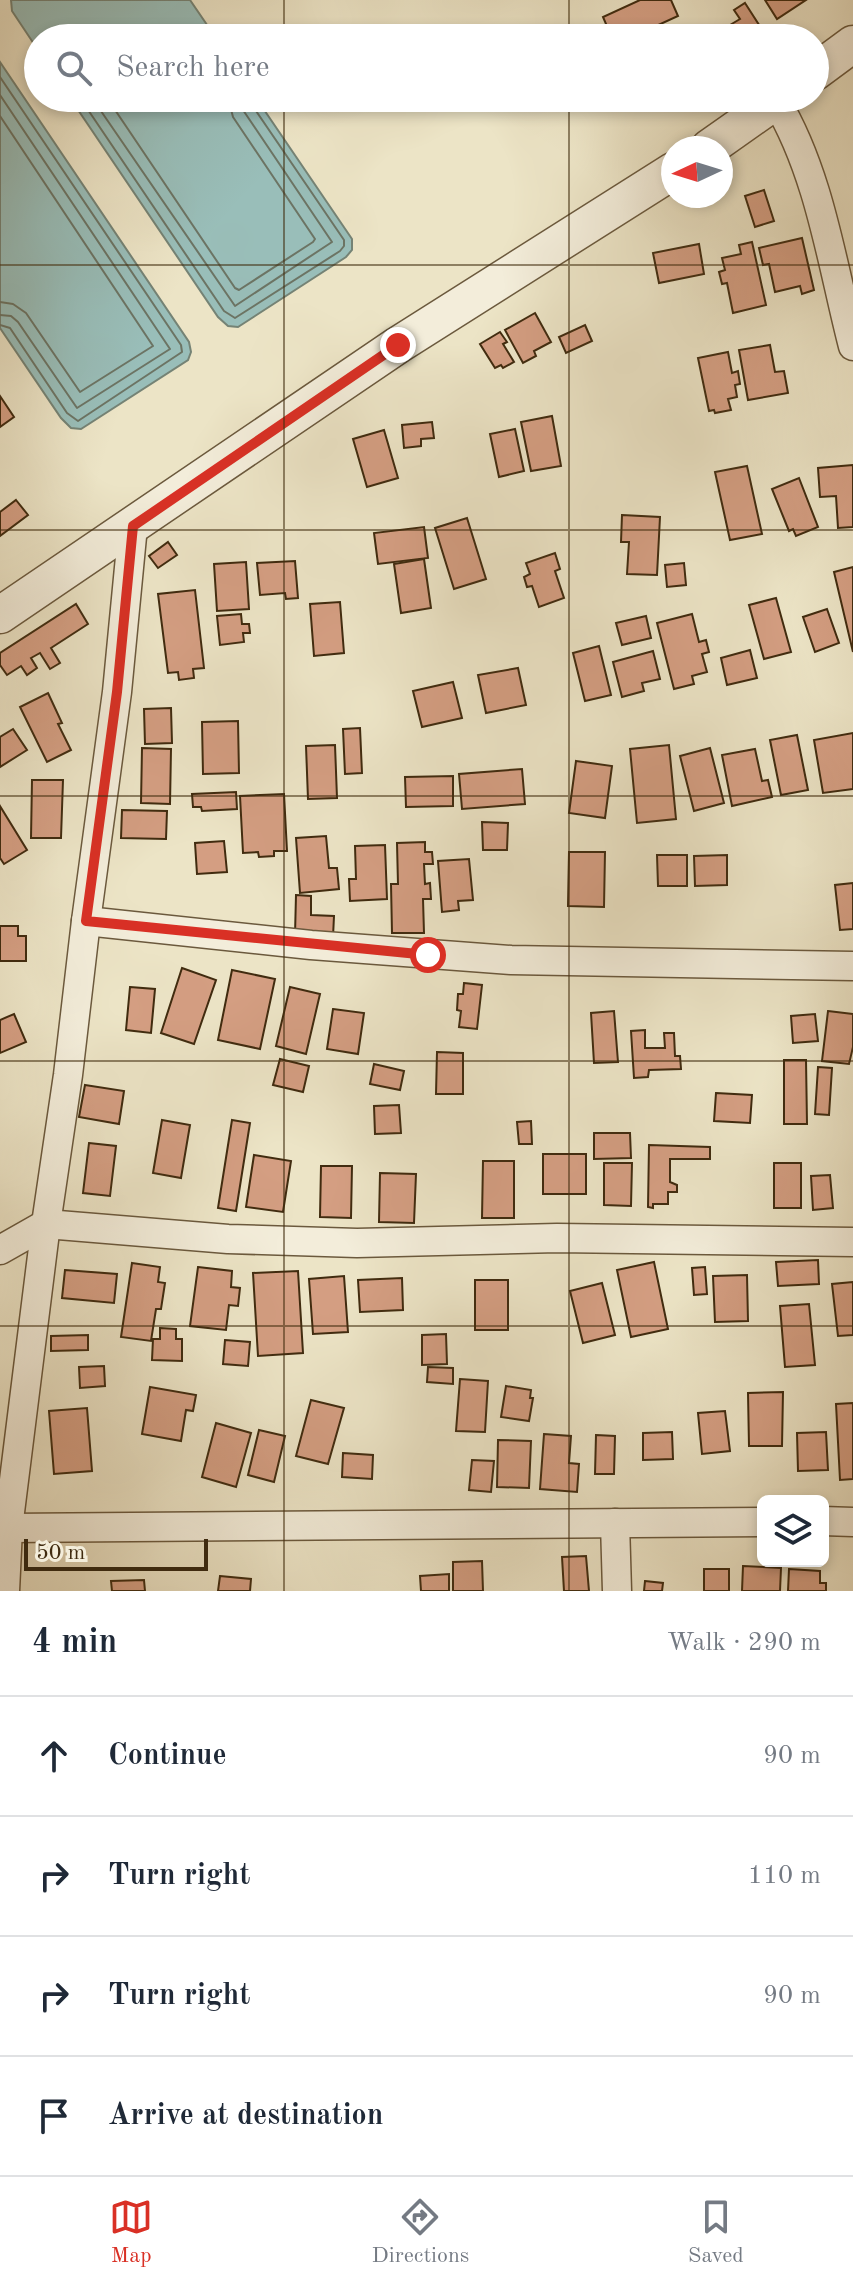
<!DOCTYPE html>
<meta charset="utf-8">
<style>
:root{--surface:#fff;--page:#f6f6f7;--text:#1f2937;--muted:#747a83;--line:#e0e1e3;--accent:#d93025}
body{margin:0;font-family:"Old Standard TT",serif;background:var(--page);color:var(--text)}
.controls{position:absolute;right:24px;bottom:24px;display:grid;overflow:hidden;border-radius:12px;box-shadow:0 4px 12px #0003}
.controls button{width:72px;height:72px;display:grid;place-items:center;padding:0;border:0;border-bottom:2px solid var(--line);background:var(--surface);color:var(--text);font:40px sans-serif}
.compass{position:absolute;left:661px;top:136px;width:72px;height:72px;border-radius:50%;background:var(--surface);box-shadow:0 4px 12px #0003;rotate:266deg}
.scale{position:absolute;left:24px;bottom:20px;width:184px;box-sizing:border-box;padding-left:8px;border:4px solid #402b0f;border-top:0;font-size:22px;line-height:28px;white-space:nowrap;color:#402b0f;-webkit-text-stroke:6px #f3edda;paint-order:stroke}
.stop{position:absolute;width:24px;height:24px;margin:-18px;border:6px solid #d93025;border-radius:50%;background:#fff}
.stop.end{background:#d93025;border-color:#fff;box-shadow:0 2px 8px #0008}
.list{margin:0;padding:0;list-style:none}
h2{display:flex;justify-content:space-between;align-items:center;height:104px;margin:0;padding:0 32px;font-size:34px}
h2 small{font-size:26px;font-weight:400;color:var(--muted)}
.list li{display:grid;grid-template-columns:52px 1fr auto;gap:24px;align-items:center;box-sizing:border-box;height:120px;padding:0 32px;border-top:2px solid var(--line)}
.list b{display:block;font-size:30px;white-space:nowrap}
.list em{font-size:26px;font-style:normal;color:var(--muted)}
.icon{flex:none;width:44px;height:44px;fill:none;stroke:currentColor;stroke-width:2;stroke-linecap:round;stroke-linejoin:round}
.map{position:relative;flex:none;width:853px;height:1591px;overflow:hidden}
.search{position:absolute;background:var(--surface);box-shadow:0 4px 12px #0003;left:24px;right:24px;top:24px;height:88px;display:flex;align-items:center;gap:20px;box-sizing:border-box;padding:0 28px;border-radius:44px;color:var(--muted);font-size:30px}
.sheet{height:584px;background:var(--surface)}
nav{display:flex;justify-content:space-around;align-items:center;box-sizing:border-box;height:112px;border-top:2px solid var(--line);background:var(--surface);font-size:22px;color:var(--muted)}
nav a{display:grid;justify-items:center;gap:4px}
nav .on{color:var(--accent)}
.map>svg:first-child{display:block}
.water{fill:#99beb9;stroke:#758375;stroke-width:2}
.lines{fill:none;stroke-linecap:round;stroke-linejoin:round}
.shore{stroke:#6c7464;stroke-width:2}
.building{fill:#d49e82;stroke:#402b0f;stroke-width:2}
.minor-casing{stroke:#6b593d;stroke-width:31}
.tertiary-casing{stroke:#6b593d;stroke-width:39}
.minor{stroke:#f3edda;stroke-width:28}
.tertiary{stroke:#f3edda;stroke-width:36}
.route{stroke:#d93025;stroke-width:10}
.grid{fill:none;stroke:#402b0f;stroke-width:2;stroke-opacity:0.55}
</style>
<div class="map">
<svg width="853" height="1591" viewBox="0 0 853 1591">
<rect width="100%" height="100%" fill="#ece4c6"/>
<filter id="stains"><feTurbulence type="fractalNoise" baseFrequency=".0025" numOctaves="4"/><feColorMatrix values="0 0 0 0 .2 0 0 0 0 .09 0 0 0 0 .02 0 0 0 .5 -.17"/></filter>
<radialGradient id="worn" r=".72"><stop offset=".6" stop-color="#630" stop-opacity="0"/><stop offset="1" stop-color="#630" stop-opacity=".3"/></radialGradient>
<g class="water">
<polygon points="11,0 190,0 216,38 38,38 38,50 12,11"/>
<polygon points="0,62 189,342 191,352 188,360 81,429 71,428 61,418 0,328"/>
<polygon points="70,98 256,98 352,239 352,250 346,257 238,327 228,326 218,317"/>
</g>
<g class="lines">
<g class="shore">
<polyline points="0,77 181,345 182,352 78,421 67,413 10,328 0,325"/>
<polyline points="0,95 170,349 77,408 18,322 11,316 0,315"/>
<polyline points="80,98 224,311 235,318 340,251 344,246 344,240 252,105 250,98"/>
<polyline points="92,98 235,306 332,242 243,110 240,98"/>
<polyline points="107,98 235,288 239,290 313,242 315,239 233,117 228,98"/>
<polyline points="0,116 153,346 80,392 26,313 13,304 0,302"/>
</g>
</g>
<g class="building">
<polygon points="640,0 671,0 678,16 630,38 612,38 603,17"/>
<polygon points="765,0 806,0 777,19"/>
<polygon points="745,3 761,28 750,34 753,38 731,38 725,28 740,19 734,10"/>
<polygon points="764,190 774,221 755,227 745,196"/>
<polygon points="802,238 814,290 802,294 800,286 775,292 769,264 763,265 759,248"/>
<polygon points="752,242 766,305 733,313 727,283 722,284 719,272 725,270 722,258 741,254 739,245"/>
<polygon points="699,244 704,274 659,283 653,253"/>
<polygon points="535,313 551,342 534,351 536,356 523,363 505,330"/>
<polygon points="585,325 592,341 566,353 559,337"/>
<polygon points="500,332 507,342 503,344 514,362 503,368 501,365 495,368 480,344"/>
<polygon points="770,345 775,372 784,371 788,393 748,400 739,350"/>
<polygon points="728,352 732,373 738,371 740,384 735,385 737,397 728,399 731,410 715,413 714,410 709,411 698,358"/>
<polygon points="0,396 14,417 0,427"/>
<polygon points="552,416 561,466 531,471 521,422"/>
<polygon points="432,422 434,438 421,439 421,446 404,448 402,425"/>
<polygon points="515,429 524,471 499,477 490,434"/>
<polygon points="384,430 398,478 367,487 353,439"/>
<polygon points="853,465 853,527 838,528 836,496 820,497 818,468"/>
<polygon points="747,466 762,534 730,540 715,472"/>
<polygon points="799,478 818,527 796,536 793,529 789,531 772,489"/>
<polygon points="16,500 28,515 0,536 0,512"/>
<polygon points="622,515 660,517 657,575 627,574 629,542 621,542"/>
<polygon points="467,518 486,579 454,589 435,528"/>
<polygon points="424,527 428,558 378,564 374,533"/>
<polygon points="168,542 177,555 158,568 149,556"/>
<polygon points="555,553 560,569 555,571 564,598 539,607 532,586 527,587 524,577 530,574 526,563"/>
<polygon points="424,559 431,608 401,613 394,564"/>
<polygon points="295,561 298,598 286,599 285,593 260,595 257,563"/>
<polygon points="246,562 249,609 217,611 214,564"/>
<polygon points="684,563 686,585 667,587 665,565"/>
<polygon points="853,567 853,652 834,572"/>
<polygon points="195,590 204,668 193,669 194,678 179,680 178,672 168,673 158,594"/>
<polygon points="776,598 791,652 764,659 749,605"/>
<polygon points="340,602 344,653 314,656 310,604"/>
<polygon points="76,604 88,624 51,648 60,663 50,669 40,653 31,658 37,668 27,675 21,666 7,675 0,665 0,653"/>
<polygon points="827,609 839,643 815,652 803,617"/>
<polygon points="241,614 242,624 249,624 250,633 243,633 244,642 220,645 217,616"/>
<polygon points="692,614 699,642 706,640 709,652 702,654 707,672 692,676 694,684 674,689 657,623"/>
<polygon points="646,616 651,638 622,645 616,623"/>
<polygon points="599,646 611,695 585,701 573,653"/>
<polygon points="750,650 757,678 727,685 721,658"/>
<polygon points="653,651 660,679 642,683 644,691 622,697 613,662"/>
<polygon points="518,668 526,705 486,713 478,675"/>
<polygon points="453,682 462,718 422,727 413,691"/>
<polygon points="48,693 62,723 58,724 71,750 47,762 20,707"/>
<polygon points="171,708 172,743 145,744 144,709"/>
<polygon points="238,721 239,773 203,774 202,722"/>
<polygon points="360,728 362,773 345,774 343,729"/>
<polygon points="13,729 27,750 0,767 0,737"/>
<polygon points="853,733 853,789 823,793 814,740"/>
<polygon points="797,735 808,790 781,795 770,740"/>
<polygon points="335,745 337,798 308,799 306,746"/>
<polygon points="669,745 676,819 637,823 630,749"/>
<polygon points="142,748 171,749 170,804 141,803"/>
<polygon points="710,748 724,803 694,811 680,756"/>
<polygon points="755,749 762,781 768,780 772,797 732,806 722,755"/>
<polygon points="576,761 612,766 605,818 569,813"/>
<polygon points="522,769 525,804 462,809 459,774"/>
<polygon points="453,776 453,806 406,807 405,777"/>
<polygon points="32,780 63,780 61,838 31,838"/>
<polygon points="236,792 237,809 202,811 201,807 193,807 192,794"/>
<polygon points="284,794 287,851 274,851 274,856 259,857 258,852 243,853 240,796"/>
<polygon points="0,806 27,850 4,864 0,858"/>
<polygon points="122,810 167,811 166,839 121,838"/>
<polygon points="482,822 508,823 507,850 483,850"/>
<polygon points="326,836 329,868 337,868 339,889 300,893 296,838"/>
<polygon points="224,841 227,872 197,874 195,843"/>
<polygon points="425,842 425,852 432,852 433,864 424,864 425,884 430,883 431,899 423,899 424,933 392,933 391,884 398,884 397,843"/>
<polygon points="385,845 387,899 350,901 349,879 356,879 355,846"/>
<polygon points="569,852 605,852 604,907 568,906"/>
<polygon points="657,855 687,855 687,886 658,886"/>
<polygon points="727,855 727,885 695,886 694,856"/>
<polygon points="469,859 473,900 458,901 459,910 442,912 438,861"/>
<polygon points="853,883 853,929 840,930 835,885"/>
<polygon points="296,895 311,896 311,915 334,916 333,937 295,935"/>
<polygon points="0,926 18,926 18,936 26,936 26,961 0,961"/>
<polygon points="182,968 216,980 194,1044 161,1033"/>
<polygon points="232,970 275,979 260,1049 218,1040"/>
<polygon points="464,983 482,985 477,1029 459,1027 461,1011 457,1010 458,994 463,994"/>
<polygon points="130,987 155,989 151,1033 126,1030"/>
<polygon points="290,987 320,994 306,1054 276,1046"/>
<polygon points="333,1009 364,1013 358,1054 327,1049"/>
<polygon points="614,1011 618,1062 594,1063 591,1013"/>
<polygon points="828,1011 853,1014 853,1047 849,1064 822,1061"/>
<polygon points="14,1014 26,1042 0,1053 0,1020"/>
<polygon points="815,1014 818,1041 793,1043 791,1016"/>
<polygon points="645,1030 645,1048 665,1048 664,1033 674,1033 675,1056 680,1056 681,1069 649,1070 648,1077 634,1078 631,1031"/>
<polygon points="437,1052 463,1053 463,1094 436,1094"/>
<polygon points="280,1059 309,1066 303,1092 273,1085"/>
<polygon points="784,1060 806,1060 807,1124 784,1124"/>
<polygon points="374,1064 404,1071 400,1090 370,1084"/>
<polygon points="818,1067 832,1068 829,1115 815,1114"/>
<polygon points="85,1085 124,1091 119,1124 79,1117"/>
<polygon points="716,1093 752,1095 750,1123 714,1121"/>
<polygon points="399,1105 401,1133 375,1134 374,1106"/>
<polygon points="162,1120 190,1125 181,1178 153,1173"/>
<polygon points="232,1120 250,1123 236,1211 218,1208"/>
<polygon points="531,1121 532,1144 519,1144 517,1122"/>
<polygon points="594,1133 630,1133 631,1158 594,1159"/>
<polygon points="89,1143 116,1146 110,1196 83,1193"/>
<polygon points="649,1145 710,1147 710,1159 670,1159 670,1182 677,1185 677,1192 668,1192 668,1204 653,1204 653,1208 648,1207"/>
<rect x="543" y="1154" width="43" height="40"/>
<polygon points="254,1155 291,1161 283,1212 246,1207"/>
<polygon points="483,1161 514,1161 514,1218 482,1218"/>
<polygon points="604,1163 632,1163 631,1206 604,1205"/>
<rect x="774" y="1163" width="27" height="45"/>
<polygon points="321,1166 352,1166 351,1218 320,1217"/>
<polygon points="380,1173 416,1174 414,1223 379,1222"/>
<polygon points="830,1175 833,1208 813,1210 811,1176"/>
<polygon points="818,1260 819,1284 778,1286 776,1262"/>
<polygon points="654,1262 668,1329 631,1337 617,1270"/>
<polygon points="132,1263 160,1267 158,1282 165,1283 161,1309 156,1309 151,1341 121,1337"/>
<polygon points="198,1267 232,1271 231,1287 240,1288 238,1306 229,1305 226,1330 190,1326"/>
<polygon points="705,1267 707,1294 694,1295 692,1268"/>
<polygon points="65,1270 117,1274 114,1303 62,1298"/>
<polygon points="298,1271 303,1353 258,1356 253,1273"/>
<polygon points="747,1275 748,1321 715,1322 713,1276"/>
<polygon points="344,1276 348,1332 313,1334 309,1279"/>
<polygon points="402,1278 403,1310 360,1312 358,1280"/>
<rect x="475" y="1280" width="33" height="50"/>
<polygon points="853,1282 853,1335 838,1336 832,1284"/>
<polygon points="602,1283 615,1335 583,1343 570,1291"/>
<polygon points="809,1304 815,1365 785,1367 780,1306"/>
<polygon points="160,1328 176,1329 176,1339 182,1339 182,1361 152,1360 153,1339 160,1339"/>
<polygon points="446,1334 447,1364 422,1365 422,1335"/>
<polygon points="88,1335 88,1350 51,1351 51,1336"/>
<polygon points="225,1340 250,1342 248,1366 223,1364"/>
<polygon points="104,1366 105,1386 80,1388 79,1367"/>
<polygon points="428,1367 453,1368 453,1384 427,1382"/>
<polygon points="460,1379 488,1381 485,1432 456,1431"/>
<polygon points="506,1386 531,1390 530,1398 533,1398 529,1421 501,1417"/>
<polygon points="150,1387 196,1395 193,1411 186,1410 181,1441 142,1434"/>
<polygon points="783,1392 782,1446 749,1446 748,1393"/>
<polygon points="311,1400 344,1408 328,1464 296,1456"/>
<polygon points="853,1403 853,1479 840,1480 836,1404"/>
<polygon points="87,1408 92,1471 54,1474 49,1411"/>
<polygon points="725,1411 730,1451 702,1454 698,1413"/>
<polygon points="216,1423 251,1433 236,1487 202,1477"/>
<polygon points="259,1430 285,1436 274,1482 248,1475"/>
<polygon points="672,1432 673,1459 643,1460 643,1433"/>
<polygon points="826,1432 828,1470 798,1471 797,1433"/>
<polygon points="544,1434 571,1436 569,1463 579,1464 577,1492 540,1489"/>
<polygon points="596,1435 615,1436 614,1474 595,1474"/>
<polygon points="498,1440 531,1441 529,1488 497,1487"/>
<polygon points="343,1453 373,1455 372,1479 342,1477"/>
<polygon points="472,1460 494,1461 491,1492 469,1490"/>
<polygon points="586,1556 589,1591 564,1591 562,1557"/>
<polygon points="482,1561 483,1591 453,1591 453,1562"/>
<polygon points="743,1566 781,1568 780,1591 742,1591"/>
<rect x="704" y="1569" width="25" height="22"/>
<polygon points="789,1569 820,1571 820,1583 826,1583 826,1591 788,1591"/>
<polygon points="449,1574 449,1591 421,1591 420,1576"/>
<polygon points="220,1576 251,1579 250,1591 218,1591"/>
<polygon points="144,1580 145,1591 112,1591 111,1581"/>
<polygon points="645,1581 663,1583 662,1591 644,1591"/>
</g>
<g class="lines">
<defs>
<g id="minor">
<path d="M776 101C820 174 832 265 853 346"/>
<polyline points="86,921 311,945 511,960 853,966"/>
<polyline points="0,1250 46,1224 228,1239 357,1243 557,1238 853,1242"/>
<polyline points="823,1521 853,1522"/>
<polyline points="615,1523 617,1591"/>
<polyline points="8,1528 763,1522"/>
<polyline points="5,1591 8,1528 46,1224 68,1075 86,921 117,692 133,526"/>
</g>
<g id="tertiary">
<polyline points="815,72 853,44"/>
<polyline points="709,148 780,98"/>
<polyline points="0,615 398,345 673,171"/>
</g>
</defs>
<use href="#minor" class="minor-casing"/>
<use href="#tertiary" class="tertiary-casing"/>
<use href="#minor" class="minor"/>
<use href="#tertiary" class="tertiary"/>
</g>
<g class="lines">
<polyline class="route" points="398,345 133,526 117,692 86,921 428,955"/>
</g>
<path class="grid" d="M284 0V38M569 0V38M284 98V1591M569 98V1591M0 265H853M0 530H853M0 796H853M0 1061H853M0 1326H853"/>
<rect width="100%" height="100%" filter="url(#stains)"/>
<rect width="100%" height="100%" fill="url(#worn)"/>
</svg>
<div class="controls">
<button><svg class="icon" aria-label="layers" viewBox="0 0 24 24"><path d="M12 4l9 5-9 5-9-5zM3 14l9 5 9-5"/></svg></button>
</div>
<svg class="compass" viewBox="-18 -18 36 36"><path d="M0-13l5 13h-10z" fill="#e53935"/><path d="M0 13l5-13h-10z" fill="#747a83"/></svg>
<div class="scale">50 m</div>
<div class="stop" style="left:428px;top:955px"></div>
<div class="stop end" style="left:398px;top:345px"></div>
<div class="search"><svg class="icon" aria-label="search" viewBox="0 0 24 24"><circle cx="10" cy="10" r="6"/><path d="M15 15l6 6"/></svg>Search here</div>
</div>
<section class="sheet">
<h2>4 min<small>Walk · 290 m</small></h2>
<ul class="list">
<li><svg class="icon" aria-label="ahead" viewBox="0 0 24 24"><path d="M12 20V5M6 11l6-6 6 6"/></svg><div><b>Continue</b></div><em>90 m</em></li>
<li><svg class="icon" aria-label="right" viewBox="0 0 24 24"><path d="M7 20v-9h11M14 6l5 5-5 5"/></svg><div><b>Turn right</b></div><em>110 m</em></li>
<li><svg class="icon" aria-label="right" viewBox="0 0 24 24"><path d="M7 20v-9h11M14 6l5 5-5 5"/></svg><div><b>Turn right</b></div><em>90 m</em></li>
<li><svg class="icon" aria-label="arrive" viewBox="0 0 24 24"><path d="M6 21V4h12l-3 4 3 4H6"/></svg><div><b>Arrive at destination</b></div></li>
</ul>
</section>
<nav>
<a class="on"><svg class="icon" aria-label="map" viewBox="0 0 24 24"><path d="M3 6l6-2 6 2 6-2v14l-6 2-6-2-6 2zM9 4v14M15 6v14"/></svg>Map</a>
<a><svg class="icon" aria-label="directions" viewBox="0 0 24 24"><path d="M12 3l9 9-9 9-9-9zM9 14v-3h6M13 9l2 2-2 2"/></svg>Directions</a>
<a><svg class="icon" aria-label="saved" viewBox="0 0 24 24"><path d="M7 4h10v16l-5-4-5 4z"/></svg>Saved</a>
</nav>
